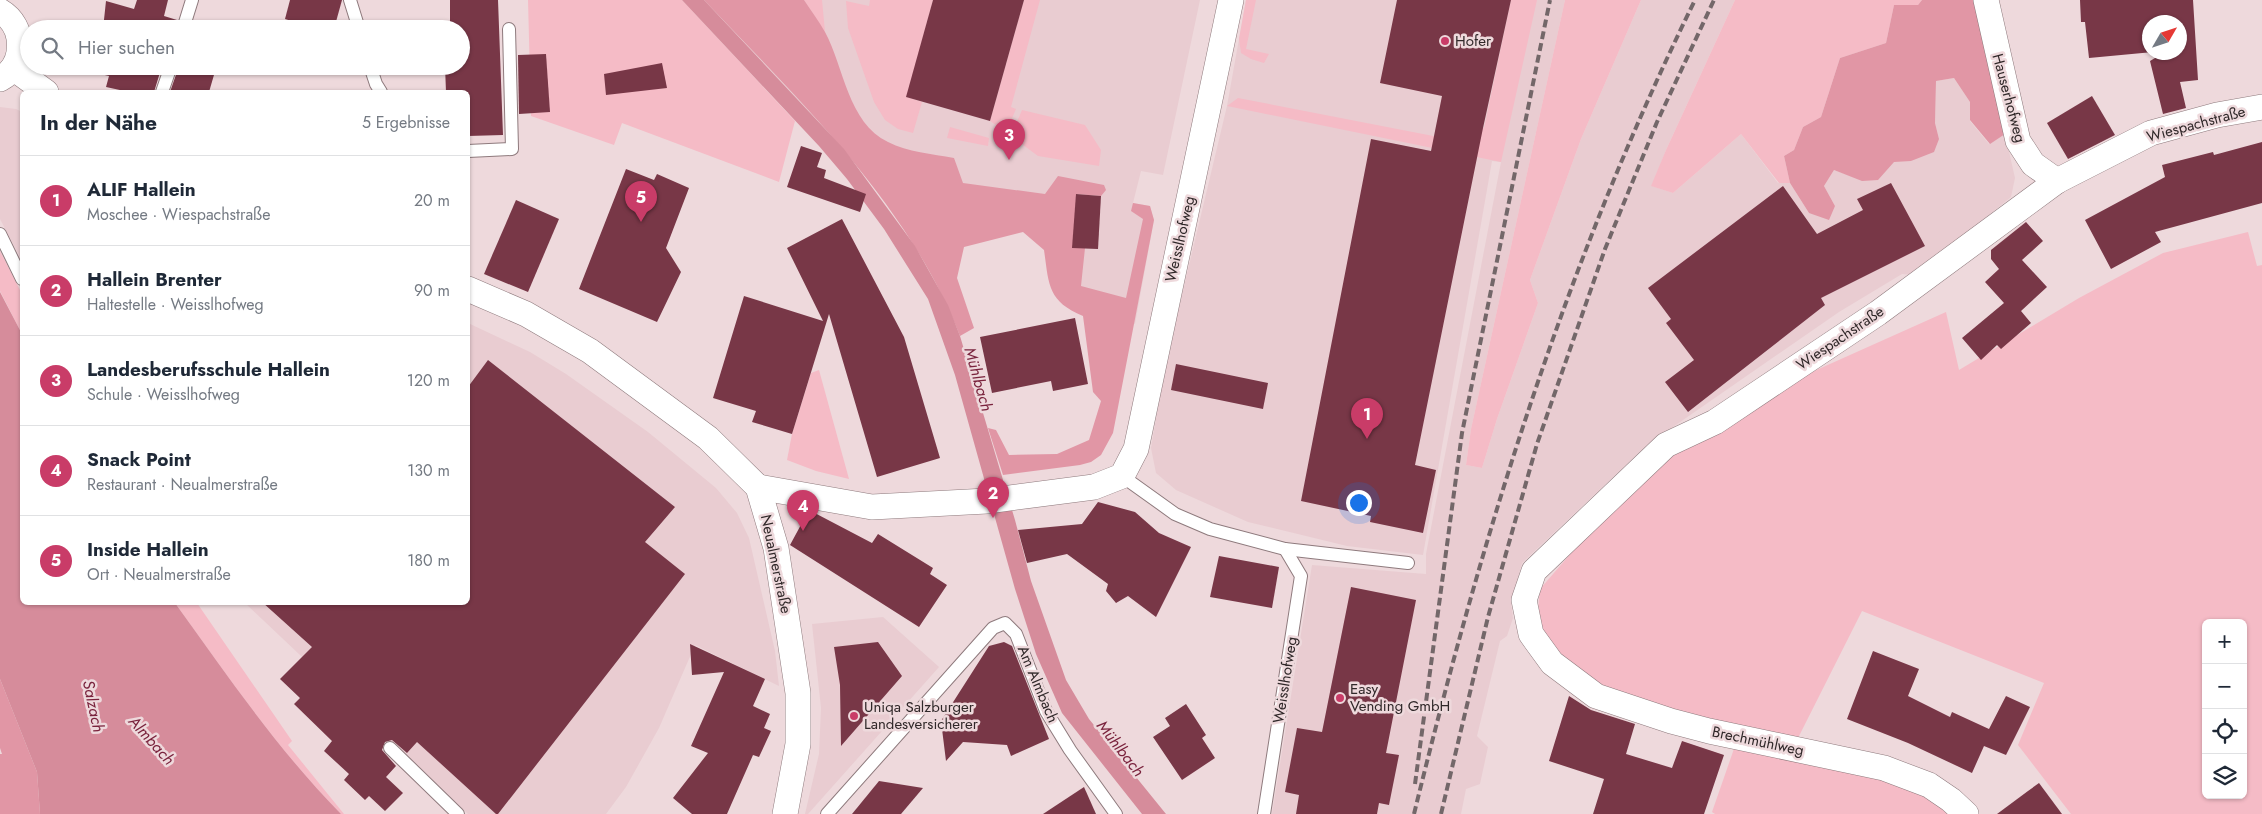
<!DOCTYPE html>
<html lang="de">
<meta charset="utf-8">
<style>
:root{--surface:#fff;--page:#f2f2f3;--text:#1f2937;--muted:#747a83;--line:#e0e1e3;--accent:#c93c68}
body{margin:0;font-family:Jost,sans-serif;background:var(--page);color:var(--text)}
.controls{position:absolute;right:15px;bottom:15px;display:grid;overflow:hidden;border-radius:8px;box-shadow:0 1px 4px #0004}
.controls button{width:45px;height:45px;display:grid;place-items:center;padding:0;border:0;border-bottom:1px solid var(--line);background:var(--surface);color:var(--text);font:25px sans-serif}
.compass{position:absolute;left:2142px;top:15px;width:45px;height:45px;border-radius:50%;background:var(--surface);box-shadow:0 1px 4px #0004;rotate:51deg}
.you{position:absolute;left:1358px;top:502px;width:18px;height:18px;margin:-12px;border:4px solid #fff;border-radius:50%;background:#1a73e8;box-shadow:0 0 0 8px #1a73e833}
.badge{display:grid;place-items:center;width:32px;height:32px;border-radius:50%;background:var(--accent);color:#fff;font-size:16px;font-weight:700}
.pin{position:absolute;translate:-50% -41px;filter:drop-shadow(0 1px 2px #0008)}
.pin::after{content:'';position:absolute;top:26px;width:18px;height:15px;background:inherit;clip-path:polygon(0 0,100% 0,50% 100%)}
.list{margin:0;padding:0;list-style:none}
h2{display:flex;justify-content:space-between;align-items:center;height:65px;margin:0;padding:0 20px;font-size:21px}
h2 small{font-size:16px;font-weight:400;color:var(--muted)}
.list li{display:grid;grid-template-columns:32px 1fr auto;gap:15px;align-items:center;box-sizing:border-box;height:90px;padding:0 20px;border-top:1px solid var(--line)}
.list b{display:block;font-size:19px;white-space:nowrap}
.list p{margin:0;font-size:16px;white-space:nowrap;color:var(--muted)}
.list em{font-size:16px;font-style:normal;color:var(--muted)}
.icon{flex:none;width:28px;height:28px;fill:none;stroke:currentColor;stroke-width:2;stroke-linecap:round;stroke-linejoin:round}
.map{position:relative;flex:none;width:2262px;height:814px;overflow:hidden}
.search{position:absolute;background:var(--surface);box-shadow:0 1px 4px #0004;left:20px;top:20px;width:450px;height:55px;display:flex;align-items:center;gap:12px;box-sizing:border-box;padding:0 18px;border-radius:28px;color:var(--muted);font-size:19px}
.panel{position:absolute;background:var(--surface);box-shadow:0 1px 4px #0004;left:20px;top:90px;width:450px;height:515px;border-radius:8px}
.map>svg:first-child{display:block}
.built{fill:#e9ccd1}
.green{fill:#f5bbc6;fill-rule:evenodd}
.forest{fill:#e196a5}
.water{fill:#d68c9b}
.building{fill:#783747}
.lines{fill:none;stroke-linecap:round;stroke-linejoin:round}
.lane-casing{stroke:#8e7a7d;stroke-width:14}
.street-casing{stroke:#8e7a7d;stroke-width:26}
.lane{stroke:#fff;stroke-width:12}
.street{stroke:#fff;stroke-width:25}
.rail{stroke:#736769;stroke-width:4;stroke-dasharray:8 4;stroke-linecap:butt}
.poi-dot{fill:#c93c68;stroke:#eed9dc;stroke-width:2}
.labels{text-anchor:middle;stroke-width:5;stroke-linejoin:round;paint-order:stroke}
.poi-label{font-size:15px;fill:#302829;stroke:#eed9dc;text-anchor:start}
.street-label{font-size:15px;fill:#302829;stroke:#eed9dc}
.water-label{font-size:16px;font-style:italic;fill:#7a233d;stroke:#eed9dc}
</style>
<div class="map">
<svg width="2262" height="814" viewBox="0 0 2262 814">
<rect width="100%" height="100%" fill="#eed9dc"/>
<g class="built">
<polygon points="704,0 1200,0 1163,175 1141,171 1133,203 1150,206 1154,220 1135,324 1064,302 1068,209 871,184 844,149"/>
<polygon points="1246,0 1565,0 1471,429 1466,465 1482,468 1497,419 1538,303 1530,280 1581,139 1641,0 1735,0 1666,150 1652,186 1673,193 1741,134 1778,183 1790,183 1809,213 1835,206 1824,186 1834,170 1862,180 1894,161 1911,161 1939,139 1935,123 1936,81 1954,78 1970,102 1970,121 1989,144 2005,134 2015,178 2011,197 1915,275 1902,274 1839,312 1647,445 1522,563 1511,603 1513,618 1507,636 1500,641 1477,736 1488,747 1480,784 1466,789 1461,814 1272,814 1312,565 1426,574 1426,554 1501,162 1492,161 1423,555 1347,546 1248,522 1176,490 1156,473 1151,448 1165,366 1227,106"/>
<polygon points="0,107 16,109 22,112 22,261 0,219"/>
<polygon points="468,323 530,352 566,374 648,432 716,488 737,513 749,538 775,651 779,686 695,645 659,728 626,787 606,814 468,814 245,603 468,602"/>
<polygon points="883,617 939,667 808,814 805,814 819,754 821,708 812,624"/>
</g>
<g class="green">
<polygon points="528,0 682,0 795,121 779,182 622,123 614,145 531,116"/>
<polygon points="804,0 822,0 825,32"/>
<polygon points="870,0 933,0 907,97 922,102 913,133 898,129 885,120 874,102 848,28 846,1 869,6"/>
<polygon points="1024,0 1040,0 1011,107 1016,109 1006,132 990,121"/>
<polygon points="1246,0 1256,0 1246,49 1269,54 1264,63 1251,59 1241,53 1239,39"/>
<polygon points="1511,0 1537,0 1501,162 1227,106 1238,98 1459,141 1463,123 1484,128"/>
<polygon points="1565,0 1641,0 1581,139 1530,280 1538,303 1497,419 1482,468 1466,465 1471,429"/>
<polygon points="1735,0 1922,0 1918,5 1894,5 1886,43 1840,58 1821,117 1803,127 1794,150 1784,156 1790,183 1779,183 1741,134 1673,193 1651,186 1666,150"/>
<polygon points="1022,110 1085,125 1101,150 1099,166 1038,156 1011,136"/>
<polygon points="950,127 989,138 988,146 947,138"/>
<path d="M2248 232 2257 266 2262 265V814H2071L2018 745 2044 683 1862 611 1797 740 1724 727 1599 686 1559 657 1536 629 1540 589 1586 536 1671 453 1812 372 1946 312 1959 370 2079 298 2163 253ZM2206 623H2243V795H2206Z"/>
<polygon points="0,251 22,294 22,334 0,291"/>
<polygon points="819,370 849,479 816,471 787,460 792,434 811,373"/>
<path d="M175 603H197L292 741 288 745 344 814H341C278 750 227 675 175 603Z"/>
<polygon points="1736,743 1899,782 1940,802 1953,814 1715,814 1712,812"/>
</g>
<g class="forest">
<path d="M704 0H804C811 11 819 21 825 32 844 67 848 123 888 142 908 152 932 154 954 158L963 183 1045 194 1058 176 1104 185 1106 190 1101 196 1076 194 1085 248 1081 286 1126 298 1143 219 1131 211 1133 203 1150 206 1154 220 1113 433 1101 455 1091 462 1080 465 1003 475 988 428 996 430 1009 455 1057 454 1089 440 1101 401 1093 392 1083 316C1047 301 1049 284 1044 250L1023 232 964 247 957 278 974 328 960 336C908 203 801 102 704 0Z"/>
<polygon points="1922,0 1978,0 2005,134 1990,144 1970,120 1970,102 1954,78 1936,81 1935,123 1939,139 1934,152 1911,161 1894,162 1878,180 1862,181 1834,170 1824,186 1835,206 1829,220 1809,213 1790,183 1784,156 1794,150 1803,127 1821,117 1840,58 1886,43 1894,5 1918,5"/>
<polygon points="0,679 37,772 40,814 0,814 0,754 2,754 0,748"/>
</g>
<g class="water">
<polygon points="682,0 704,0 844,149 915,246 948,305 960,336 1015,520 1031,581 1066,680 1089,719 1166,814 1142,814 1062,713 1036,654 1015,589 955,375 928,299 884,229 847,179 819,146"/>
<path d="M0 292 22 334V602L175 603C227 675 278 750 341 814H40L37 772 0 679Z"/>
</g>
<g class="building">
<polygon points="137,0 168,0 164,16 177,20 175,29 103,29 106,1 134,9"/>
<polygon points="290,0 342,0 334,29 317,29 285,19"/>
<polygon points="450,0 498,0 503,135 468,136 468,92 446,92 445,66 461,66 461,29 444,29 444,25 450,25"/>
<polygon points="933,0 1024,0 990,121 906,97"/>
<polygon points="1397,0 1511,0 1483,128 1415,465 1436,470 1423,533 1370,522 1371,516 1301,501 1371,139 1431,151 1442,96 1380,83"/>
<polygon points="2080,0 2193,0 2198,80 2180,82 2186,108 2163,114 2150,61 2165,52 2180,52 2180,22 2150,22 2150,52 2153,52 2089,58 2085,22 2081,22"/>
<polygon points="546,54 550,112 519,114 518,55"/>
<polygon points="662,63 667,88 606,95 604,74"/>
<polygon points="93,66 162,66 154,92 129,92 106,87 109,76 92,72"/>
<polygon points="179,66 216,68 209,92 170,92"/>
<polygon points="2092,96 2115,135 2068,159 2047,123"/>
<polygon points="2262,142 2262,203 2155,232 2161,242 2111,269 2085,220 2165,177 2162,165 2213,152 2214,155"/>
<polygon points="801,146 822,153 817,167 826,170 824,178 866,194 860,212 787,187"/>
<polygon points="626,169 654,180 657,174 689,188 666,248 681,272 657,322 579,289"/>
<polygon points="1891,183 1925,246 1821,298 1825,305 1688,412 1665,382 1694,360 1666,323 1671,319 1648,288 1783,186 1817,234 1863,210 1857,199"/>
<polygon points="1076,194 1101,196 1098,249 1072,248"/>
<polygon points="516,200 559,219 528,292 484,274"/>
<polygon points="842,219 904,337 940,458 877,477 829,314 792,434 752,422 756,411 713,398 744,296 823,321 787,248"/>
<polygon points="2026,222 2043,241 2022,260 2047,287 2021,311 2031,323 2001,349 1997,345 1981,360 1962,338 2004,303 1985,282 1999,269 1991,259 1991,250"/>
<polygon points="1075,318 1088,384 1053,391 1051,381 992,393 980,337"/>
<polygon points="488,360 675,507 645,542 685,574 498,814 496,814 417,742 407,753 392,740 385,742 382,750 396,766 386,777 403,793 385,811 369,796 365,800 344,780 349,774 324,751 332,741 294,704 300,698 280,679 312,647 262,602 468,602 468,387"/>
<polygon points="1176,364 1268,383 1263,409 1171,390"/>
<polygon points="1098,502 1135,512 1159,533 1191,547 1156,617 1128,596 1116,603 1106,591 1108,584 1067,554 1027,563 1018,530 1082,524"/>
<polygon points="809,510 872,543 878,534 933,568 930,574 947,585 919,627 790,545"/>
<polygon points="1219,556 1279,567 1272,608 1210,597"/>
<polygon points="1351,587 1416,600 1386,753 1399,755 1389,805 1379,803 1377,814 1296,814 1299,795 1285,792 1297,728 1322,732"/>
<polygon points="878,642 902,676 841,746 840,685 834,647"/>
<polygon points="1004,642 1012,646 1049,739 1011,756 1007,745 963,742 946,761 941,721 989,646"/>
<polygon points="690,644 765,679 753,706 770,714 764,728 771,731 759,757 753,755 727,814 692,814 673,798 708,753 691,746 724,672 692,675"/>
<polygon points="1873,651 1919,669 1908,696 1950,717 1952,712 1989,729 2006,696 2030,707 2006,755 1984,746 1972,773 1908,743 1847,719"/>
<polygon points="1569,696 1591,710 1635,724 1626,754 1672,768 1682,741 1724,755 1704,814 1593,814 1604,779 1549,761"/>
<polygon points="1186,704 1206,735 1202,738 1215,758 1182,780 1153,737 1170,726 1165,718"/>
<polygon points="879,781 923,788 901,814 852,814"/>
<polygon points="2039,783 2062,814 1997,814 2028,791"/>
<polygon points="1084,787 1096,814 1043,814"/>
</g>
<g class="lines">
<defs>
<g id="lane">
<polyline points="350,0 359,29"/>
<polyline points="183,29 192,0"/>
<polyline points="370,66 376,84 381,92"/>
<polyline points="162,92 171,66"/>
<polyline points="468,151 512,149 509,29"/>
<polyline points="0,234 22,279"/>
<polyline points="1122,476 1175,514 1210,529 1285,549 1408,563"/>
<polyline points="390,748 458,814"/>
<polyline points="827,814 993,628 1005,623 1016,634 1046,711 1070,750 1116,814"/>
<polyline points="1264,814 1301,576 1285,549"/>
</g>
<g id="street">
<polyline points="1986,0 2018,141 2033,164 2057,181"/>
<path d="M0 11C26 26 26 65 0 79"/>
<polyline points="13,68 46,92"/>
<polyline points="468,289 526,314 590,351 708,438 758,487 776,548 798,693 798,744 785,814"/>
<polyline points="758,487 872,507 987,501 1094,487 1122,476 1136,449 1231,0"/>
<polyline points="1966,814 1951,800 1929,785 1884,768 1709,731 1671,721 1596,696 1552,663 1531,634 1524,600 1534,571 1666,445 1715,422 1878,313 2057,181 2151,133 2217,115 2262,107"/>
</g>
</defs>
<use href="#lane" class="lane-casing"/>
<use href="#street" class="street-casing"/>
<use href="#lane" class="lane"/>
<use href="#street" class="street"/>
<g class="rail">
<polyline points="1415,784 1462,433 1550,0"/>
<path d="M1414 814C1483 532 1566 262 1695 0"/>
<polyline points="1441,814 1488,617 1537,444 1605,249 1657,122 1714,0"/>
</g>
</g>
<g class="poi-dot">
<circle cx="1445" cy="41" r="5"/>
<circle cx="1340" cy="698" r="5"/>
<circle cx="854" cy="716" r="5"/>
</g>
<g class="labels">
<g class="poi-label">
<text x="1455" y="46">Hofer</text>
<text x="1350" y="694">Easy<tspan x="1350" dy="17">Vending GmbH</tspan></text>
<text x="864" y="712">Uniqa Salzburger<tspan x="864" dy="17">Landesversicherer</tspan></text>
</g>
<g class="street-label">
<text transform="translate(2009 98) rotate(75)" y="5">Hauserhofweg</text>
<text transform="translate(2196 124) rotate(-15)" y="5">Wiespachstraße</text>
<text transform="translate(1180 239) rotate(-77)" y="5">Weisslhofweg</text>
<text transform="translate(1840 338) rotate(-34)" y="5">Wiespachstraße</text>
<text transform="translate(776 564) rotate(78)" y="5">Neualmerstraße</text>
<text transform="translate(1285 680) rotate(-81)" y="5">Weisslhofweg</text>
<text transform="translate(1038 684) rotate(67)" y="5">Am Almbach</text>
<text transform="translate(1758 741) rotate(12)" y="5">Brechmühlweg</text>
</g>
<g class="water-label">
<text transform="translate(979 379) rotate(74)" y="6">Mühlbach</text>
<text transform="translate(94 706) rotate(78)" y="6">Salzach</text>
<text transform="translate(152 740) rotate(48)" y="6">Almbach</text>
<text transform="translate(1121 748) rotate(52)" y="6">Mühlbach</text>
</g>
</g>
</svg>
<div class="controls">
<button>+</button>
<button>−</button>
<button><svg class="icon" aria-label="locate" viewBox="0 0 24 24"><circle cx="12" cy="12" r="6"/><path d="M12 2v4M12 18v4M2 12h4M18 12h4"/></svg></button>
<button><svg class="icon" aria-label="layers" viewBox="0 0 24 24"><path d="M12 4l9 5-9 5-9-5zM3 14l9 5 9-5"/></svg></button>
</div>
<svg class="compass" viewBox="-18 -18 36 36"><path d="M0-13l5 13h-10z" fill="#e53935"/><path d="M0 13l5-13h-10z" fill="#747a83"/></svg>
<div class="you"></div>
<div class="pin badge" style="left:1367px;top:439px">1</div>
<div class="pin badge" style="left:993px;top:518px">2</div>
<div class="pin badge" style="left:1009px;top:160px">3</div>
<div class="pin badge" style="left:803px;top:531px">4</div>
<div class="pin badge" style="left:641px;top:222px">5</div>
<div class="search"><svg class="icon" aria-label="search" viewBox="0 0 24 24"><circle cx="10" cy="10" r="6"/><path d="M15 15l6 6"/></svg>Hier suchen</div>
<section class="panel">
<h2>In der Nähe<small>5 Ergebnisse</small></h2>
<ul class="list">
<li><span class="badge">1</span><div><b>ALIF Hallein</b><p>Moschee · Wiespachstraße</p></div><em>20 m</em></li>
<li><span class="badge">2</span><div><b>Hallein Brenter</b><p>Haltestelle · Weisslhofweg</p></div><em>90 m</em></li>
<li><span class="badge">3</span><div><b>Landesberufsschule Hallein</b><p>Schule · Weisslhofweg</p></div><em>120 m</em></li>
<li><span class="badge">4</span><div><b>Snack Point</b><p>Restaurant · Neualmerstraße</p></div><em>130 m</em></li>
<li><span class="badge">5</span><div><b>Inside Hallein</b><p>Ort · Neualmerstraße</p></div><em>180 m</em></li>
</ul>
</section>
</div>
